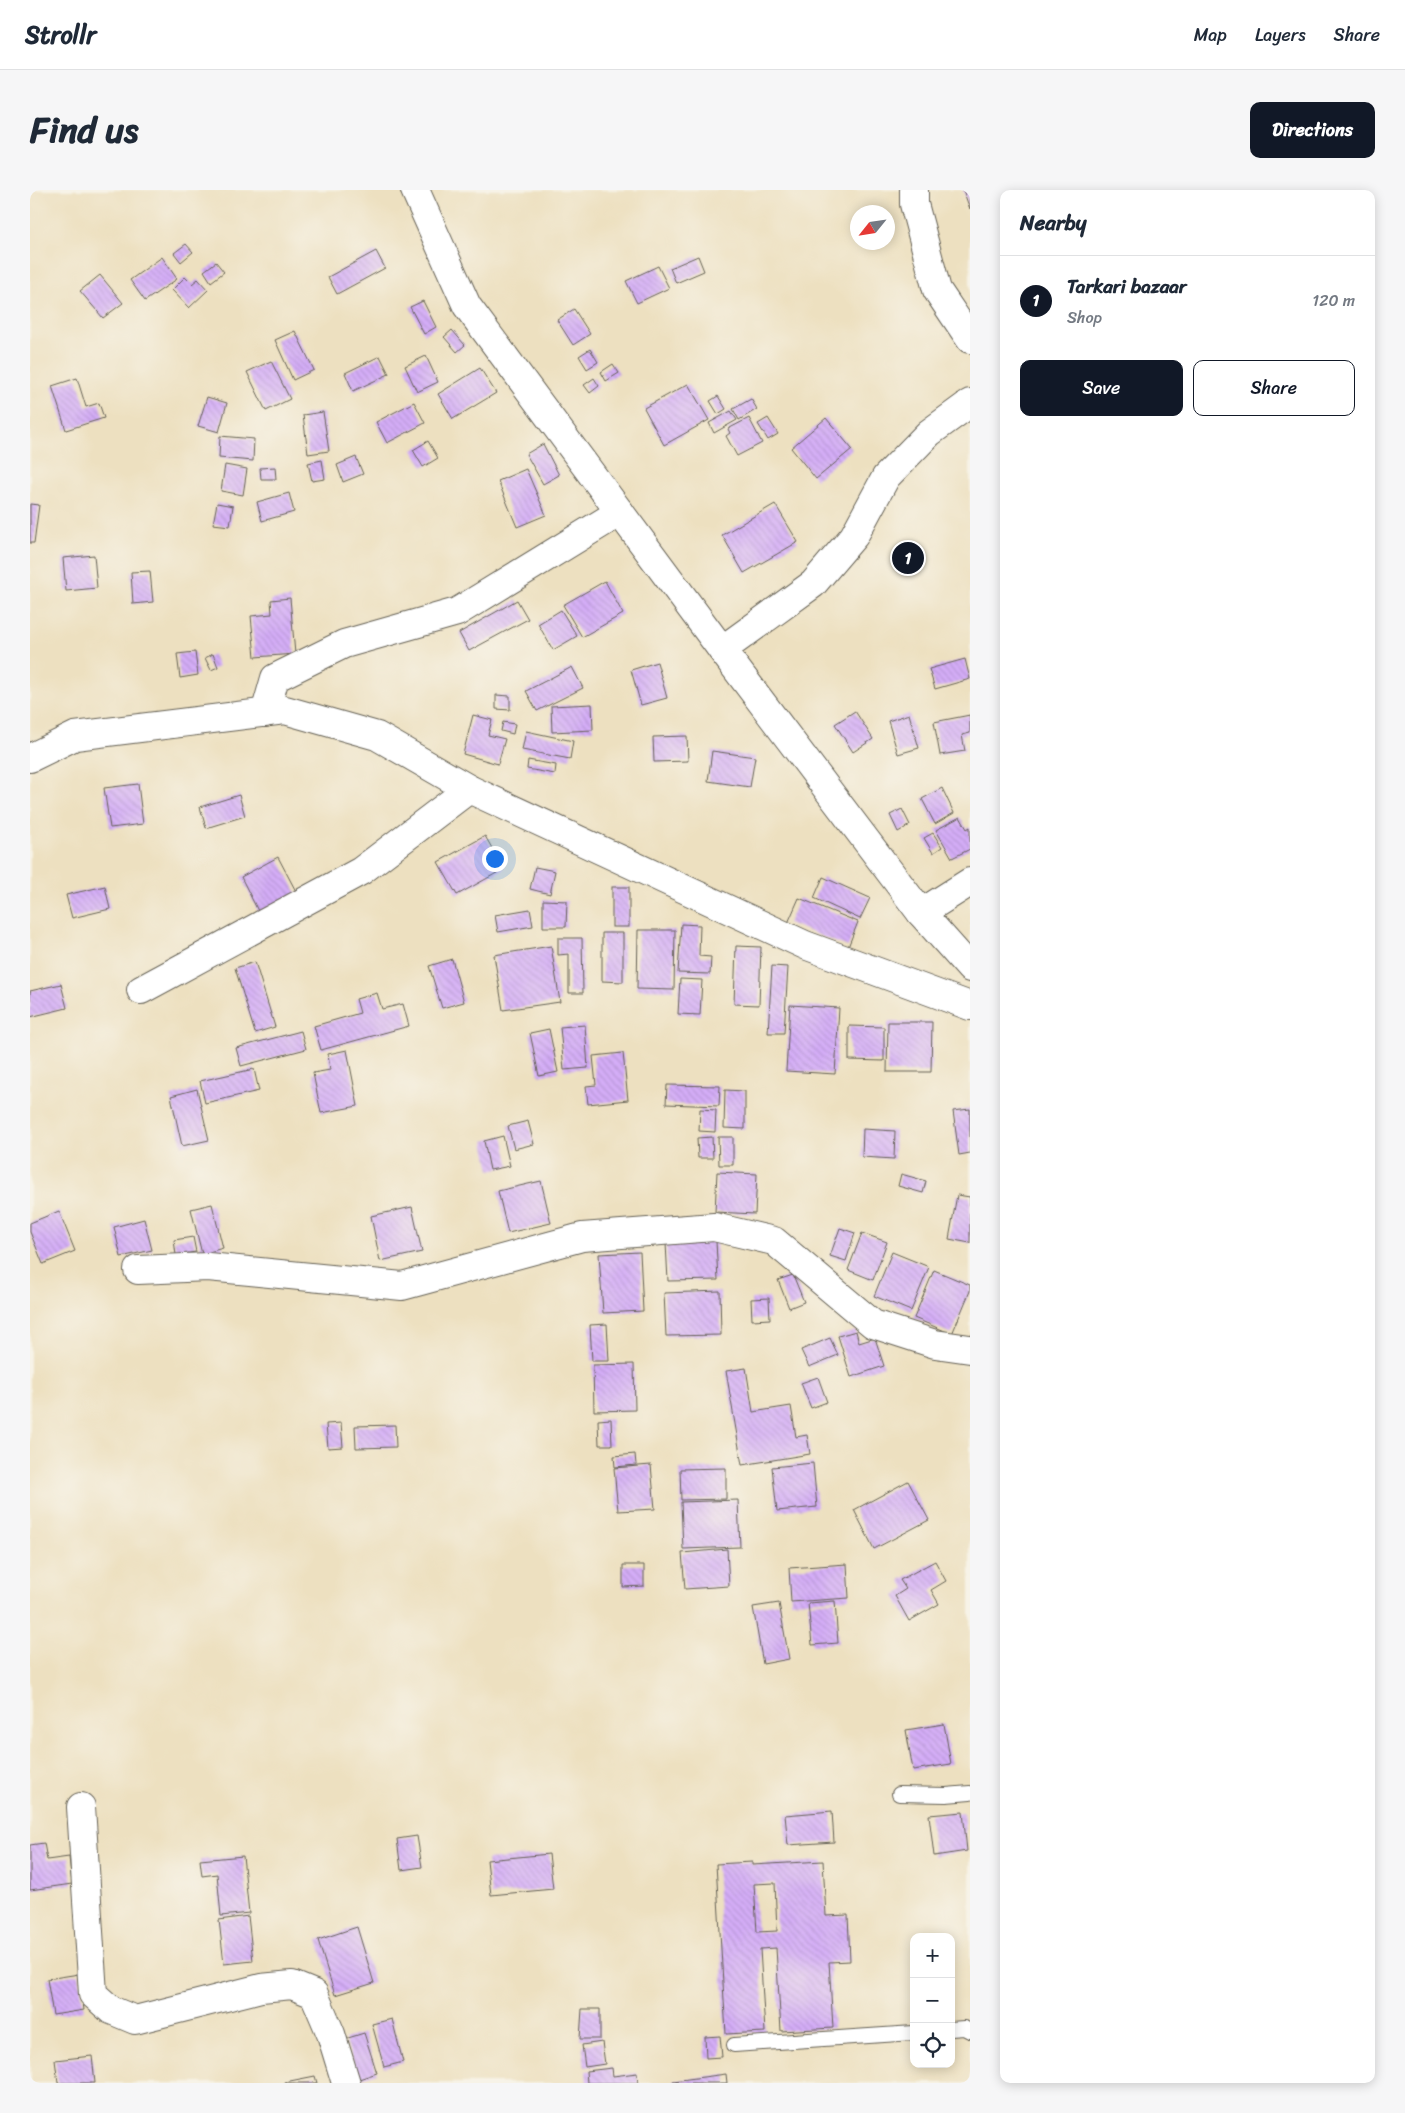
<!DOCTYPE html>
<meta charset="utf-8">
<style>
:root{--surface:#fff;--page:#f6f6f7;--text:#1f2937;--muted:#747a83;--line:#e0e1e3;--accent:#111827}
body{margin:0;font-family:Sriracha,sans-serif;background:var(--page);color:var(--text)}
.controls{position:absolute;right:15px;bottom:15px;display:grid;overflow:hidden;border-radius:10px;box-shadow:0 2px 12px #0003}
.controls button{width:45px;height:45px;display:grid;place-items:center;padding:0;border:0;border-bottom:1px solid var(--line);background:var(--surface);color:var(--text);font:25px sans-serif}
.compass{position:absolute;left:820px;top:15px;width:45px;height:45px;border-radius:50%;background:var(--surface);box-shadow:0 2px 12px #0003;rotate:240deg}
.you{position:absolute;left:464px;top:668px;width:18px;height:18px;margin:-12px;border:4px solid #fff;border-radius:50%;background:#1a73e8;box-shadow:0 0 0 8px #1a73e833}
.badge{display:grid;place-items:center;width:32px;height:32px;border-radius:50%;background:var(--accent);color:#fff;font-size:16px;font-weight:700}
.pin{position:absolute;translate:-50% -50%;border:2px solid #fff;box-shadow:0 1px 5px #0006}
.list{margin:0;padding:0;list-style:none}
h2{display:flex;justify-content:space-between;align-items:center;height:65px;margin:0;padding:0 20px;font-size:21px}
h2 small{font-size:16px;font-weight:400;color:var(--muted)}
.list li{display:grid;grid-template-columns:32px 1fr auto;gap:15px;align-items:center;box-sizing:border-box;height:90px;padding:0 20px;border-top:1px solid var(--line)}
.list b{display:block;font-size:19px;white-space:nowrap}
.list p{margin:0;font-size:16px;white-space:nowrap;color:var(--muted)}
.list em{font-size:16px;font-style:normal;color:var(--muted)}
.actions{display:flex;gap:10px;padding:15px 20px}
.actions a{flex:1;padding:11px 0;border:1px solid var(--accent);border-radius:10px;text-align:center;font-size:18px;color:var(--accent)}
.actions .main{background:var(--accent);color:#fff}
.icon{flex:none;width:28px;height:28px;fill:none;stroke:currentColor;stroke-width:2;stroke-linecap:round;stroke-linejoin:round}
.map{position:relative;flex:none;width:940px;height:1893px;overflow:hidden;border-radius:10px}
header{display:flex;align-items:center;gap:30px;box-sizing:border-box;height:70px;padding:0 25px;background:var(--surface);border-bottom:1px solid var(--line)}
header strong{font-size:24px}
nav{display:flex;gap:28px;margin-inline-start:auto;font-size:18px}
.intro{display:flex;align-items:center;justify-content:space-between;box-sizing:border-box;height:120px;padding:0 30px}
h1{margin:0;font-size:35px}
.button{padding:12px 22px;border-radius:10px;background:var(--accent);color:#fff;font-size:18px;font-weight:700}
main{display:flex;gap:30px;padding:0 30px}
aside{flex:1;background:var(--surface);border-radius:10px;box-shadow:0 2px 12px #0003}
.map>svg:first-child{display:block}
.building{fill:url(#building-back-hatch);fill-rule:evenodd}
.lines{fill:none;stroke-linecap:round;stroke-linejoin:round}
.service-casing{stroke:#656155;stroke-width:16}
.minor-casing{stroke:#656155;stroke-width:30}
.primary-casing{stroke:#656155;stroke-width:30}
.service{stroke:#fff;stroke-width:14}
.minor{stroke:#fff;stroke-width:28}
.primary{stroke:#fff;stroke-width:28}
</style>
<header>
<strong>Strollr</strong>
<nav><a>Map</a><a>Layers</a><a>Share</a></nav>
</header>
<div class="intro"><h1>Find us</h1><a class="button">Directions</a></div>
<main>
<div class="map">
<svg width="940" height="1893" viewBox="0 0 940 1893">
<defs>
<pattern id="building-back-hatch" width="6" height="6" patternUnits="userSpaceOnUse" patternTransform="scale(1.25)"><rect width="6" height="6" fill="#d4adf7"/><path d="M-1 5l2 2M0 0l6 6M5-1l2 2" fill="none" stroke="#b594d3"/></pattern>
</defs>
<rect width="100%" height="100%" fill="#f7f3e8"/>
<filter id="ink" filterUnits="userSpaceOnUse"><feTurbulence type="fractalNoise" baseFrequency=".02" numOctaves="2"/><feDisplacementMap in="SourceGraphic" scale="10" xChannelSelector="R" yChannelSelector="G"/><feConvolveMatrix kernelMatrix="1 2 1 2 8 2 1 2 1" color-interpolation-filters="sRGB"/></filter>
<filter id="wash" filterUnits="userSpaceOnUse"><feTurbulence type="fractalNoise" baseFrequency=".0096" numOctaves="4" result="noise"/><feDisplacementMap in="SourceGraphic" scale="20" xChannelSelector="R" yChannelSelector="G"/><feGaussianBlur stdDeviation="1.12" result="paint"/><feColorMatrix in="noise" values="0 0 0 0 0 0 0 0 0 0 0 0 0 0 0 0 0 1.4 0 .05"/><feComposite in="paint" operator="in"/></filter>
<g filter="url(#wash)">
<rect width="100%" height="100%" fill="#ede0c0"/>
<g id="blocks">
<g class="building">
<polygon points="933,0 940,0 940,19"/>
<polygon points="156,54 163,62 151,72 144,63"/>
<polygon points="346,61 355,78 307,104 298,87"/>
<polygon points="668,66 674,81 646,93 640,78"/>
<polygon points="132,67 147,89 115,111 100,90"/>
<polygon points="186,72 194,82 181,92 174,81"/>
<polygon points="628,76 639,98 607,113 596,91"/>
<polygon points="70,85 93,113 73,128 50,101"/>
<polygon points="155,87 162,94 168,89 178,100 159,118 142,100"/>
<polygon points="393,111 406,137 394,144 380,117"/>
<polygon points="544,119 560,144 543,155 527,130"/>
<polygon points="422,140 435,155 427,162 414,147"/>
<polygon points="265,141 284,180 263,190 245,150"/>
<polygon points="560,159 568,172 557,179 549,166"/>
<polygon points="350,166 359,184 323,201 315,183"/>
<polygon points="396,166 408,192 387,202 375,176"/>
<polygon points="241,171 260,209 236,221 217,182"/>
<polygon points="583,174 589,183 576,191 571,182"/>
<polygon points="450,178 466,203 423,229 408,204"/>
<polygon points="47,188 56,217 69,213 74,228 36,240 22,196"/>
<polygon points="564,188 569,196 560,203 554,195"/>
<polygon points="658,194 679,230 634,255 614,218"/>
<polygon points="688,206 696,219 688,224 680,211"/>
<polygon points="177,207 197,213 189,242 168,236"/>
<polygon points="721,209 727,219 709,230 703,219"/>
<polygon points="384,212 395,233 357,253 346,232"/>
<polygon points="701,221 707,230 684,243 679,233"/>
<polygon points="293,222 299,261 278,264 273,225"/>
<polygon points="719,228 732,253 707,266 696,246 700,243 698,239"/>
<polygon points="738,228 748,244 738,250 728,234"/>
<polygon points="796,228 822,259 786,289 761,258"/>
<polygon points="190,246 224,249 223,271 189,268"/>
<polygon points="398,251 408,268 393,277 383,260"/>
<polygon points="513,254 529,285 513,294 496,264"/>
<polygon points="326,267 333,284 313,292 307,275"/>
<polygon points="292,270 295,289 282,291 278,273"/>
<polygon points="195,275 217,279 213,305 191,301"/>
<polygon points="245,277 246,289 231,289 230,278"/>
<polygon points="496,279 516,325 487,337 468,291"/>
<polygon points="259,303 264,322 232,331 227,312"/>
<polygon points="187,313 203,316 200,336 183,334"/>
<polygon points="0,314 9,315 4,353 0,353"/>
<polygon points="745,314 768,352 714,383 692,345"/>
<polygon points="64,365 67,398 36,401 33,368"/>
<polygon points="120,381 123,412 103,414 101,382"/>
<polygon points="575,391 593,424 552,447 533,415"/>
<polygon points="260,408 265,464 225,467 221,426 242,424 241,410"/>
<polygon points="487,410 498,429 439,461 429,443"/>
<polygon points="531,420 547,446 523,460 508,434"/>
<polygon points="165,462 168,485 150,488 147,464"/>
<polygon points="183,464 188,477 181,480 175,468"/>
<polygon points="935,469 940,489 905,499 899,479"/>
<polygon points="627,472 637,508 611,515 601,480"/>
<polygon points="542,477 553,498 507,521 496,501"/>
<polygon points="466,505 480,506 480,520 466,519"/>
<polygon points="562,514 563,540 522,542 521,516"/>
<polygon points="825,521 843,549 823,562 805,534"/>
<polygon points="879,524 889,558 868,564 858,531"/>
<polygon points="443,525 462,530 458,545 475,549 468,574 433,564"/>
<polygon points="940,525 940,543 932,545 935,561 910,565 904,532"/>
<polygon points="473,532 485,534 483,544 471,541"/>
<polygon points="496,541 543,551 540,569 492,560"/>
<polygon points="657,546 658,571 624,572 623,547"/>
<polygon points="682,561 725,567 720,597 678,591"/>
<polygon points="498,570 526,575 525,584 497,579"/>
<polygon points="108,594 113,634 80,638 74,598"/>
<polygon points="912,598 924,623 905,634 892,609"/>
<polygon points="209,605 215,626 176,638 170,617"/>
<polygon points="872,619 880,635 868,642 860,625"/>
<polygon points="930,627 937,639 940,637 940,659 922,668 906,640"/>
<polygon points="903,643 912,657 903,663 894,648"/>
<polygon points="455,646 474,679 427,705 408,672"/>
<polygon points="248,667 269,707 231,727 211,687"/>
<polygon points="505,677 525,681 520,704 500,699"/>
<polygon points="793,687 840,708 830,729 784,708"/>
<polygon points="75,696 80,719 42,728 36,705"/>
<rect x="582" y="697" width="17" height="40"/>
<polygon points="769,708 828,732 818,757 758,733"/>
<polygon points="513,710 537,711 536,737 513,737"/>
<polygon points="500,719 503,736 468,742 465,725"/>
<polygon points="651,734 670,735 669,766 681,767 680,784 648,783"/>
<polygon points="608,740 645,740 644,800 607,799"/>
<polygon points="572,743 593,743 593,792 572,791"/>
<polygon points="528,748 552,748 553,803 539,803 539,764 528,765"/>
<polygon points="521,756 530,812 473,820 464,765"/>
<polygon points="706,756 731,757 729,815 704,814"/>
<polygon points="422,769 434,812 412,818 399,776"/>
<polygon points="225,772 245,837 225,843 205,778"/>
<polygon points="742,776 758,777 754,843 738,843"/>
<polygon points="650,789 672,790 670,825 648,824"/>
<polygon points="31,794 37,818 0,827 0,801"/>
<polygon points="347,803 352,819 373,814 379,836 291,860 284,836 330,823 326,809"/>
<polygon points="760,815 809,818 805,884 756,881"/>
<polygon points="858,832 902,832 901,882 857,882"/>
<polygon points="555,835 558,878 534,880 530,837"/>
<polygon points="819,836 854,837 854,871 819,870"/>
<polygon points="519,839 528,882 509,886 500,843"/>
<polygon points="271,841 276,859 211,876 206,858"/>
<polygon points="317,860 328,916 291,923 283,883 300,880 298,864"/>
<polygon points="593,863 598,910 558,914 556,896 566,895 563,866"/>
<polygon points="224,879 229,901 175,913 170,891"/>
<polygon points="637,895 690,896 689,916 636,914"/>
<polygon points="167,899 179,950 152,956 141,906"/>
<polygon points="695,900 715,901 715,939 694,938"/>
<polygon points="670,919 686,920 685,942 669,941"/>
<polygon points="940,919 940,963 929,965 923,921"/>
<polygon points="498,931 504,954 484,959 478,936"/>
<polygon points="833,939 865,941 864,969 832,967"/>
<polygon points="473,946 480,976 460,980 454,951"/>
<polygon points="682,947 683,968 668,968 667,948"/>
<polygon points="688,947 703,947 703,975 689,975"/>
<polygon points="687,982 727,984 725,1024 685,1022"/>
<polygon points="871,984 896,991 893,1003 868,996"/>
<polygon points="511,991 521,1033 478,1043 468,1001"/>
<polygon points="927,1005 940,1007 940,1053 919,1049"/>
<polygon points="182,1014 193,1058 172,1064 161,1019"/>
<polygon points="382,1017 392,1062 350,1071 341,1026"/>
<polygon points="29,1021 45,1061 13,1074 0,1042 0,1033"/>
<polygon points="114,1029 122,1060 91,1067 84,1037"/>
<polygon points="810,1038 825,1043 816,1071 800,1066"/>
<polygon points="832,1043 857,1052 843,1090 818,1080"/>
<polygon points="163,1047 166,1062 146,1065 144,1050"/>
<polygon points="686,1051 688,1090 638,1091 636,1053"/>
<polygon points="610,1062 613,1121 573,1123 569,1064"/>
<polygon points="862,1062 899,1077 881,1121 844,1106"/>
<polygon points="904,1080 940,1095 940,1101 922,1144 884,1128"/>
<polygon points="763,1085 774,1112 759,1118 748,1090"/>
<polygon points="690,1101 691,1145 636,1146 634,1103"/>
<polygon points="739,1108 740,1129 722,1130 721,1109"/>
<polygon points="577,1134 579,1171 562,1171 560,1135"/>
<polygon points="826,1141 829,1153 845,1148 854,1176 821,1187 808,1146"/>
<polygon points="800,1148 808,1165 779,1177 771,1160"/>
<polygon points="604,1174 605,1220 564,1221 563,1175"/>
<polygon points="716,1178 723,1222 761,1216 766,1247 777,1245 780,1264 712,1275 696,1181"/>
<polygon points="788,1187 797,1212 781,1218 771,1193"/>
<polygon points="581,1229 582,1255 569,1255 568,1230"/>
<polygon points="311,1233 313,1257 298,1258 296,1234"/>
<polygon points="365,1235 366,1257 326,1258 325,1236"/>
<polygon points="605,1264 606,1275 585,1277 584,1266"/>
<polygon points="783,1273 787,1317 747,1321 742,1277"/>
<polygon points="621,1275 625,1319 588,1321 584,1278"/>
<polygon points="696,1278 696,1309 651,1310 650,1279"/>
<polygon points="878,1291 899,1330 844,1359 824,1320"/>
<polygon points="708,1310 710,1357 653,1359 651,1312"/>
<polygon points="697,1359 699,1396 655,1399 652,1363"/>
<polygon points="905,1371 916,1391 901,1400 909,1414 879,1431 865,1406 876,1399 870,1390"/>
<polygon points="817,1374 819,1408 761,1412 759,1378"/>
<polygon points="593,1375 614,1375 614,1396 593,1397"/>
<polygon points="805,1411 808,1453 782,1455 778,1413"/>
<polygon points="749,1413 759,1469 733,1474 723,1417"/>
<polygon points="914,1534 921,1574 883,1580 876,1540"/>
<polygon points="802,1621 804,1652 758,1655 755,1625"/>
<polygon points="933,1622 937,1661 904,1666 899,1625"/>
<polygon points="387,1646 392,1677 371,1680 367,1649"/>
<polygon points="14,1653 17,1670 39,1667 42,1694 0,1700 0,1655"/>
<polygon points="519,1664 523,1699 461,1705 457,1670"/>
<polygon points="213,1666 219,1723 191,1726 187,1684 172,1686 170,1670"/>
<path d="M793 1671 796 1726 818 1725 820 1771 799 1772 803 1838 751 1841 746 1758 730 1759 735 1842 696 1844 686 1674 722 1672V1675ZM745 1693 747 1741 727 1742 724 1694Z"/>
<polygon points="218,1726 223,1771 194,1774 189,1730"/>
<polygon points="327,1737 344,1793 305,1805 288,1750"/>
<polygon points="49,1784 54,1820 23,1825 17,1789"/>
<polygon points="552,1819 570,1819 570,1849 550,1849"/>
<polygon points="362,1829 373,1872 354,1877 342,1834"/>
<polygon points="334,1843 347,1883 329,1889 315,1849"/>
<polygon points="690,1846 692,1867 676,1868 675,1847"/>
<polygon points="572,1852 575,1874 555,1877 552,1855"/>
<polygon points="62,1866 65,1893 28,1893 25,1870"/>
<polygon points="582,1878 583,1886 607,1883 608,1893 557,1893 556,1881"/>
<polygon points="696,1884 697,1893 643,1893 643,1891"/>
<polygon points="285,1886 287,1893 255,1893 255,1892"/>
</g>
</g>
</g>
<g filter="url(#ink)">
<use href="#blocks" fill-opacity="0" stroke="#656155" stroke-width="1"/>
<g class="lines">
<defs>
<g id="service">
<polyline points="869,1604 916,1605 940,1603"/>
<polyline points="921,1839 934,1838 940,1841"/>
<polyline points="704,1855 884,1843"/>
</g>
<g id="minor">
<polyline points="884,0 884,14 907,100 940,149"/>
<polyline points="692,460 783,394 824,346 856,287 899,243 940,213"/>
<polyline points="235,523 245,488 314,454 427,422 590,322"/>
<polyline points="0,568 45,546 255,520 347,546 439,599 775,755 940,816"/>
<polyline points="891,723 940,692"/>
<polyline points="111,800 331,681 439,599"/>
<polyline points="108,1080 178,1077 372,1096 552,1047 684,1037 744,1051 843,1134 905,1154 940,1159"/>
<polyline points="51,1617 63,1804 81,1820 105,1830 231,1798 262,1795 284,1804 301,1844 316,1893"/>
</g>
<polyline id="primary" points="385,0 437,116 692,460 891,723 940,778"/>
</defs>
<use href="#service" class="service-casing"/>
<use href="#minor" class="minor-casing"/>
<use href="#primary" class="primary-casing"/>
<use href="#service" class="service"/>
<use href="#minor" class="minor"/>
<use href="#primary" class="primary"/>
</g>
</g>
</svg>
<div class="controls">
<button>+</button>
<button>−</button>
<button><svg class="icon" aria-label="locate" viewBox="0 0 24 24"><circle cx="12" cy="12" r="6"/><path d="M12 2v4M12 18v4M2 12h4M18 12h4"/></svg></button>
</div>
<svg class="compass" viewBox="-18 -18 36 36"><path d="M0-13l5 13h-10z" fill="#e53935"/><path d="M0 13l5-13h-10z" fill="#747a83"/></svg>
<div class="you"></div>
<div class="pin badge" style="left:878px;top:368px">1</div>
</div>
<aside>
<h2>Nearby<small></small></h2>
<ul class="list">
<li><span class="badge">1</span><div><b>Tarkari bazaar</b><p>Shop</p></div><em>120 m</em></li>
</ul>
<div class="actions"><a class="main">Save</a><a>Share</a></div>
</aside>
</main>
